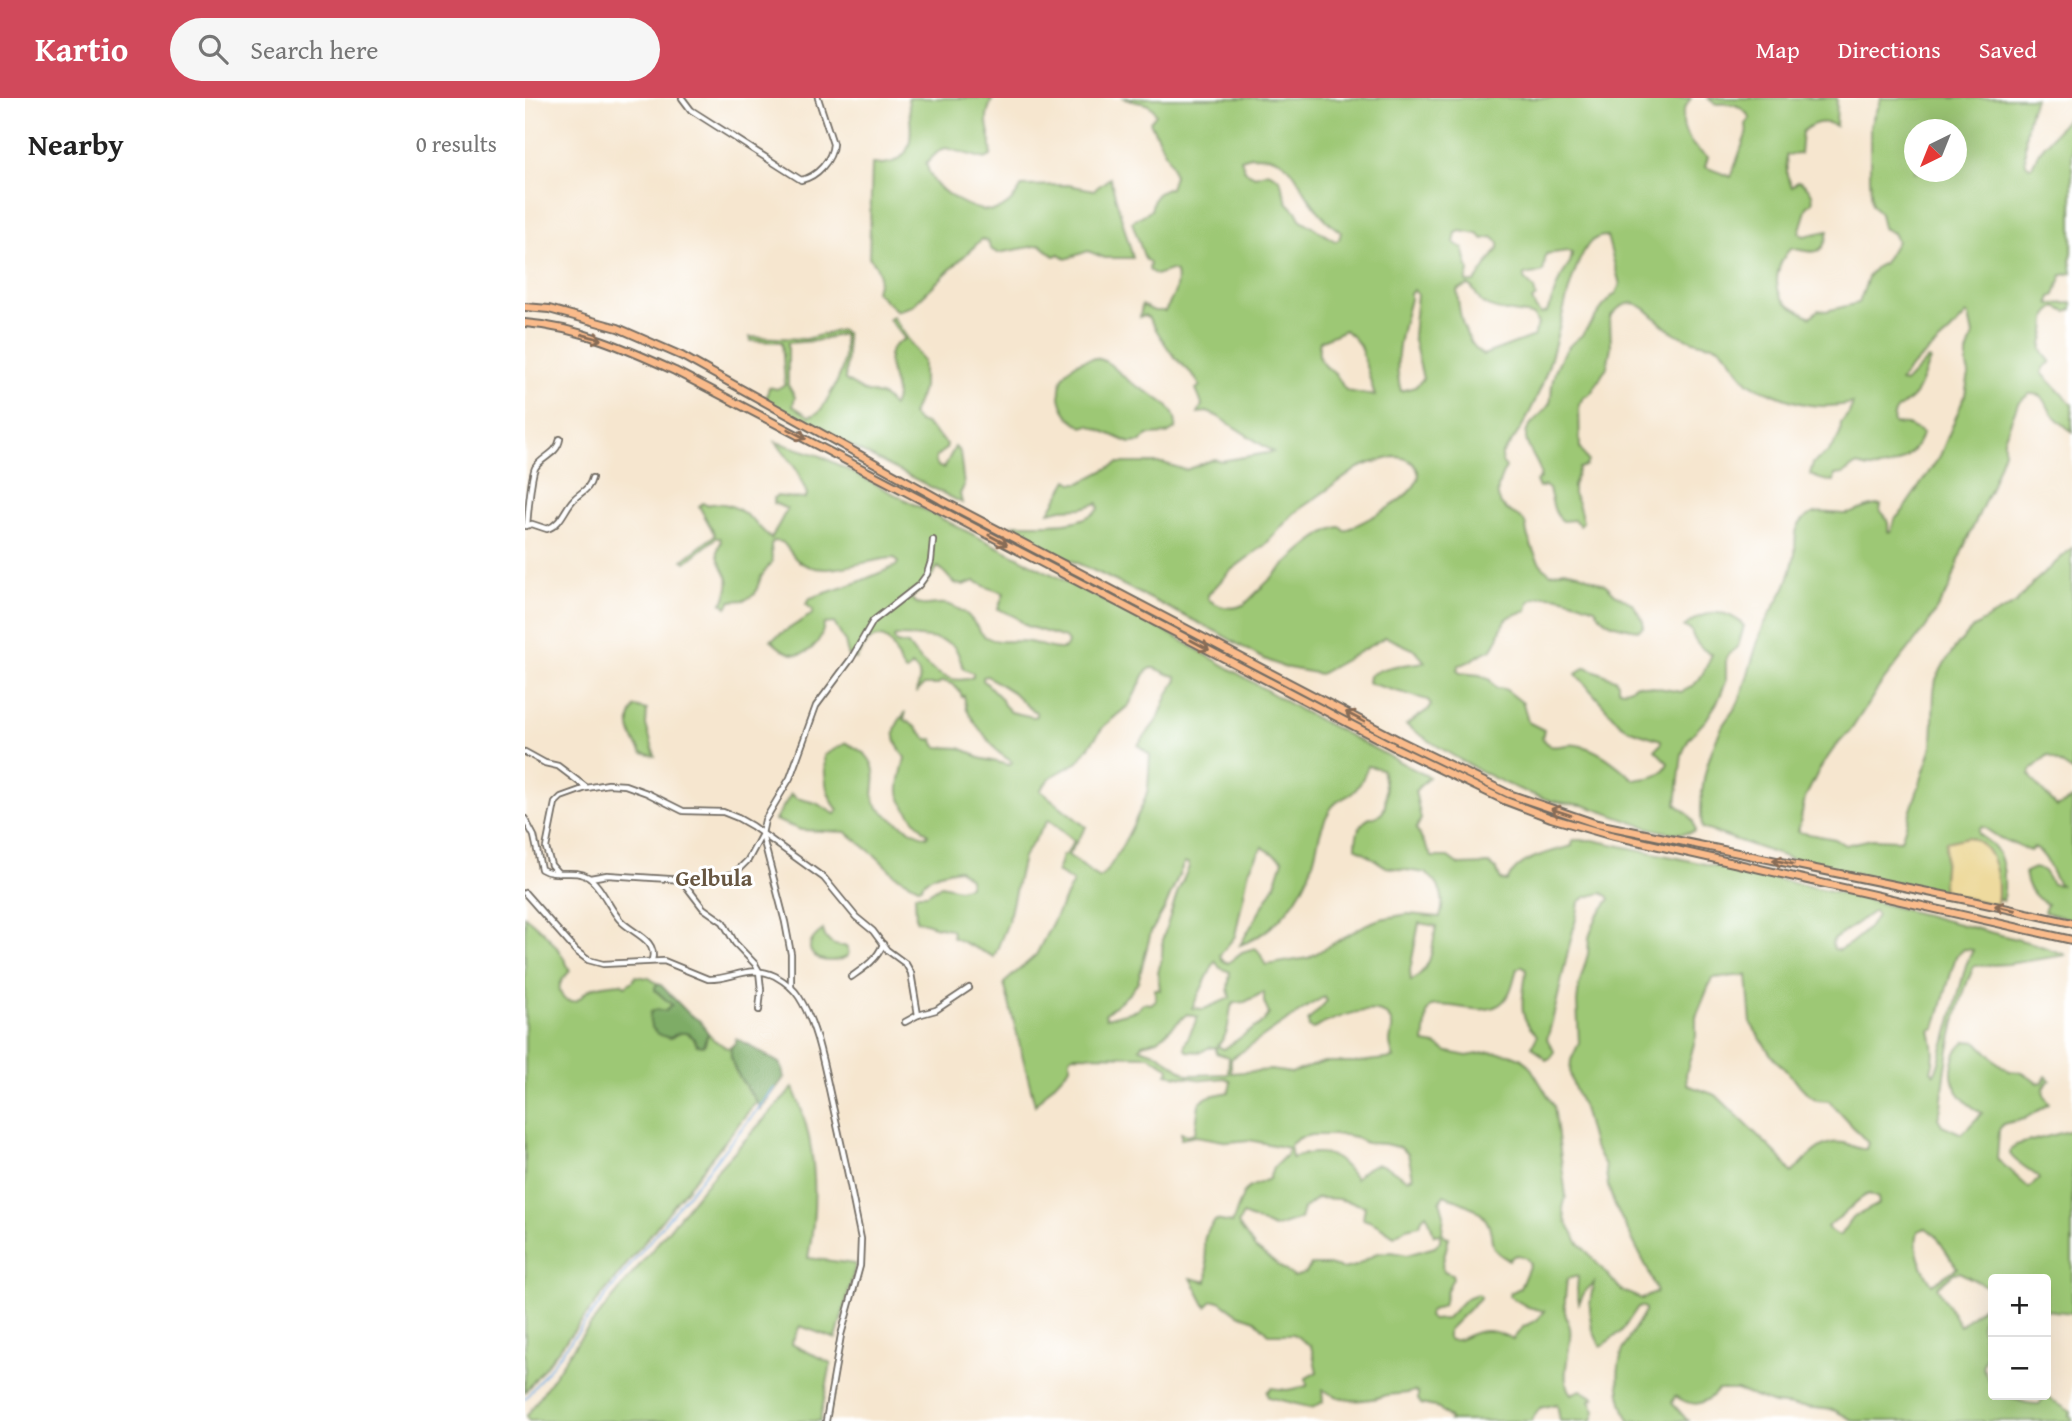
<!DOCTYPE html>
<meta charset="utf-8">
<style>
:root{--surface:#fff;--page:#f6f6f6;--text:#222;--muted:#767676;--line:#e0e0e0;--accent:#d1495b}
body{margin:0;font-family:"Gentium Book Plus",serif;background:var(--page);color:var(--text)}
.controls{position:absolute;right:21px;bottom:21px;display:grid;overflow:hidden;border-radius:7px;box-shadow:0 7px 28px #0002}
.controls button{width:63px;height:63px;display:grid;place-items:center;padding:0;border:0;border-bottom:2px solid var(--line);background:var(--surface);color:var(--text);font:35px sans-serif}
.compass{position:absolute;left:1379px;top:21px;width:63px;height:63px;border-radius:50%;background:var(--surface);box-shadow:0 7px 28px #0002;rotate:223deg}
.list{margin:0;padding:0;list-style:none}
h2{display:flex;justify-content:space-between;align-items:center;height:91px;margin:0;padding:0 28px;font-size:30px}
h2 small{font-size:23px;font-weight:400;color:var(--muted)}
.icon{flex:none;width:38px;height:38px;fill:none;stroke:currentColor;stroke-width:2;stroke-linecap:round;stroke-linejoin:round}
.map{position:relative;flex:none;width:1547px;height:1323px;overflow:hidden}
header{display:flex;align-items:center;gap:42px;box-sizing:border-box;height:98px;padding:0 35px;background:var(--accent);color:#fff}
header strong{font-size:33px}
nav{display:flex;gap:38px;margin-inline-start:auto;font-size:24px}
.search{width:490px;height:63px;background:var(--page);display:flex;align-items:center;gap:18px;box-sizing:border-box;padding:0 24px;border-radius:38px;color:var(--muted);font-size:26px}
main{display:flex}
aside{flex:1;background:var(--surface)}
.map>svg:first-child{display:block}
.green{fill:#9dc875;stroke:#647a50;stroke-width:2;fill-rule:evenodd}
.forest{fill:#7eac66;stroke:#546c48;stroke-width:2}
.sand{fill:#eeda9e;stroke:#8c8264;stroke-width:2}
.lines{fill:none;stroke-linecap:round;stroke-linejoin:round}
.stream{stroke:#6ca8dd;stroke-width:2}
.minor-casing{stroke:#726c64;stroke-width:8}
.highway-casing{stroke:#726c64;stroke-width:10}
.minor{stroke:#fff;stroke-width:4.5}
.highway{stroke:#fabb8b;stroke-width:6}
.oneway{stroke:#886c56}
.labels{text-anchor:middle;stroke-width:6;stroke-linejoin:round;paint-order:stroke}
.neighbourhood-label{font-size:23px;font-weight:bold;fill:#685742;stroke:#fff}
</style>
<header>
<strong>Kartio</strong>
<div class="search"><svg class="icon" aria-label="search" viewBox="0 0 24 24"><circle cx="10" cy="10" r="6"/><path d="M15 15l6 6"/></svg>Search here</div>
<nav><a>Map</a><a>Directions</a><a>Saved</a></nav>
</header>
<main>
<aside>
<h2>Nearby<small>0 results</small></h2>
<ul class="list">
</ul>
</aside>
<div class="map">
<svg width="1547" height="1323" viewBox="0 0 1547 1323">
<rect width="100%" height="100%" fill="#fff"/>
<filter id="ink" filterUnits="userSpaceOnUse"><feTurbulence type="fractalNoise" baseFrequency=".0143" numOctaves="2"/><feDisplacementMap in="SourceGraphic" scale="14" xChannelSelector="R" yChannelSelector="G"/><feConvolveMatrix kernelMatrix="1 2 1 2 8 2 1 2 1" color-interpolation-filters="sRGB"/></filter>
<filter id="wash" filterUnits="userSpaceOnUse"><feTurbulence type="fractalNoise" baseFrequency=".00686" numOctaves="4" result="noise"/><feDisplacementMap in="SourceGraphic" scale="28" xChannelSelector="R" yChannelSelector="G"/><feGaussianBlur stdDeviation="1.57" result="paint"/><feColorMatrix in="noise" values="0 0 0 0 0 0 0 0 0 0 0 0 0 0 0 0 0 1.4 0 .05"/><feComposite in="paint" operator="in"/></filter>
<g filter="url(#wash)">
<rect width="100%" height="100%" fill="#f6e6cf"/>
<g class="green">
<path d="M383 0H468C454 28 469 34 466 58L460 61 421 50 415 52 401 65C407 86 414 91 432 102 459 117 480 119 497 88L543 87 569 92 585 80 608 160H580L563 153 541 161 534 156 529 158 516 147 473 155 467 152 462 143 457 141 387 208 372 213 350 193C357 180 355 169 344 159L347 66C395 69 386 32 383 0Z"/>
<path d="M599 0H1166C1149 23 1161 46 1183 59L1180 69 1206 79 1222 34 1221 26 1225 20C1216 6 1206 4 1190 6L1183 0H1312L1311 28C1298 21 1287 25 1277 34L1275 56 1261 57 1262 77 1267 89 1273 83C1282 87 1290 95 1287 105L1282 109 1274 135 1279 138 1303 133C1299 159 1288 155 1266 150 1254 162 1246 185 1258 201 1264 208 1278 215 1286 219L1293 212 1301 213 1334 205 1344 177 1351 169 1359 165 1372 143 1368 135 1358 130 1355 116 1347 106 1345 80V28L1356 0H1510C1501 22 1498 42 1501 66L1505 69 1507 68 1514 54 1547 14V155L1545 163 1547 175 1537 177 1530 197 1526 199 1524 204 1525 206 1547 205V211L1542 214 1531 209C1518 218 1522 221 1520 234 1517 251 1512 249 1526 264L1519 269 1517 275 1547 307V334C1541 328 1529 320 1525 313 1520 302 1518 295 1504 296L1493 305 1479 341V353L1465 392 1437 453 1425 489 1401 529 1356 586 1326 632 1310 649 1294 672 1280 700 1273 734 1310 741 1320 747 1347 741 1376 742 1407 649 1409 594 1411 581 1419 566 1433 546 1447 531 1455 525 1491 505 1508 485 1547 450V673L1523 657 1507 671 1505 676C1507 684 1525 700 1532 709L1547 701V821L1519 814 1522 806C1508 799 1502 789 1500 774L1509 770 1518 772 1527 786 1535 787C1524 775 1526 760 1509 749L1505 753 1475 740 1458 729 1454 730 1453 736C1459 741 1467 745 1471 751 1481 765 1480 787 1478 803L1473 801C1473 773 1471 757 1447 740L1421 745 1417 795 1269 762 1177 730C1173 694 1181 660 1198 627 1204 617 1211 612 1215 600 1224 577 1229 552 1238 529 1245 514 1255 501 1261 487 1265 477 1268 466 1270 456 1271 443 1268 430 1279 421 1292 410 1306 416 1320 416 1331 416 1341 406 1356 407L1355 413C1363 419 1364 425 1363 434H1366L1369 422 1378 413 1382 406 1415 358 1440 297 1444 276 1442 268V256L1448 237 1444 218 1442 216 1425 234 1382 273 1375 284 1380 285 1403 261 1405 262C1400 273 1397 285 1391 295 1383 308 1365 308 1369 326L1383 327 1398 335C1389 357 1371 372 1346 370 1340 370 1336 367 1330 367L1318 376 1310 377 1309 383C1300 383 1292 381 1285 376L1288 365 1302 355 1312 342 1315 336 1316 325 1324 315 1328 305C1297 312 1272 307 1244 294 1237 292 1229 289 1224 285 1212 275 1206 255 1192 248 1188 246 1181 247 1176 245 1167 243 1155 238 1146 233 1124 219 1111 187 1085 219L1086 249 1082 269 1066 295 1058 300 1054 307 1055 350 1063 363 1061 368 1054 370 1048 388V396L1053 405 1058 424 1055 427 1049 422 1038 423C1027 415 1028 404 1024 391L1020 388 1014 390 1011 383 1015 380C1018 367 1002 354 1001 340 1000 324 1019 318 1025 305 1027 299 1026 294 1027 288 1029 269 1040 248 1056 238L1083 202 1091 195 1095 187 1082 138C1074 138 1068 140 1063 147 1048 168 1040 208 1033 234 1023 276 1006 323 977 356V364L981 369C976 378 970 392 974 402 977 413 992 415 999 423 1003 429 1000 433 1003 439 1010 456 1011 464 1026 476L1039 472 1053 475 1081 487 1090 496 1108 506 1118 523 1119 528 1114 532C1096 529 1079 528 1070 510 1051 504 1021 490 1004 504L1002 513C968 520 982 532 966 552 955 553 949 565 934 567L932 572 935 575 955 577 965 582 971 590 980 591 998 605 1003 624 1019 632 1017 640 1025 648C1034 650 1043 645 1052 647 1075 651 1092 668 1110 682 1124 679 1136 681 1143 665L1130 652 1136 646V642L1105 632 1095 626 1051 576 1061 569 1090 581 1093 585V591C1100 593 1106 591 1111 586L1156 594C1175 587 1179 574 1187 556 1175 551 1169 544 1166 532L1159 529C1177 513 1201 508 1219 528L1213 549 1202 558 1201 563V584L1193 603 1181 622 1164 640 1157 656 1151 706 1164 717 1168 723 1170 733C1142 743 1090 716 1061 708 1049 705 1036 706 1024 702 972 686 925 658 881 627L904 611 906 607 903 602 843 585 844 578C859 567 882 567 900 564L890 552 861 539 795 576 758 569 735 559 692 534 576 476 541 460 519 448 488 426C515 425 553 431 574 411L573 405 557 410 537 411 524 414 543 382 548 385H555L593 365H638L661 372 689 361 696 363 748 354 692 318 682 314 673 315 677 307 671 291 675 288C668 273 658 269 649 258 639 246 632 232 623 219L619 217 615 219 617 207 629 213H640C648 200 654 189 651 174L646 172 631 177 624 172 625 165 620 161 607 124 626 112 629 101 633 95 645 90 649 78 647 68 625 24 631 16C623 0 613 8 599 0ZM1390 32H1432V74H1390ZM726 58C738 58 750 58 759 65 768 71 773 83 779 92 788 107 802 125 816 134L814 142 810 143 775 121 771 113 762 104 755 82 751 78 743 74 730 78 720 73 716 61ZM935 133 953 136 958 141 967 139 974 145V149L950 184H941L944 173 938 150 929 145 931 135ZM1043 153 1047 155C1046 168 1040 171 1035 181 1030 192 1027 203 1022 214L1015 216 1010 209 1007 202 1011 199 1009 191 999 181V177C1024 172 1016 181 1021 156ZM943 187C952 191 951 202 960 207 975 215 994 213 1009 218L1013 226 1009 238 958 257C938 242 934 215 932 192ZM889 192 892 196 888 238 898 281 890 289 876 293C867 261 877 232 885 201V195ZM820 232 829 240 835 248 850 298 822 293C817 289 816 283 812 278 799 266 790 264 795 243ZM869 359C882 359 891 364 894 377 890 401 840 422 820 433L816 429C793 429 739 488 720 506 707 513 695 510 683 501V497L705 473 741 446 768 416 833 370 846 365Z"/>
<path d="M368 219 398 263V289L387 317 394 324 400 326 422 346 421 351C414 356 406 360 414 369L419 370 430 349 435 354 439 388 435 396 437 405 247 308 241 300 244 289 252 291 260 286 257 244 226 243 225 239 281 241 315 232 321 235 322 257 320 282 339 293 358 298 368 308C381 286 344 256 380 241L364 221ZM318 236C322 263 317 277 303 300 298 309 295 316 284 318L268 308 270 299 263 287V245L290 243Z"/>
<path d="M570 260C586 262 594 277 607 285 622 295 656 308 650 331L642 336 623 337 616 344 605 345 564 327 558 329C523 312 528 263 570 260Z"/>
<path d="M251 344 296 358 427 426 642 534 777 613 904 679 890 693 896 721 891 731 907 759H923L934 767 964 766 971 771 976 782 982 783C994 759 1023 755 1047 748L1048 742H1068L1320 796 1510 846 1541 857 1483 866 1449 868C1429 912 1421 962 1416 1010L1413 1020 1417 1027 1437 1036 1457 1015C1437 1004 1421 986 1429 961 1431 953 1434 947 1441 943L1452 944 1473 965 1484 973 1496 974 1513 985 1518 984 1521 978 1525 982C1515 989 1518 997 1524 1006L1499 1021 1478 1026 1474 1032 1472 1061 1504 1090 1514 1081C1506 1070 1493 1068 1485 1056L1486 1051 1491 1047 1547 1032V1215L1521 1212V1181H1468V1196L1464 1199 1456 1227 1461 1257 1457 1269 1468 1289V1297C1488 1297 1495 1307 1514 1306L1520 1298 1546 1314 1544 1318 1547 1319V1323H1329L1309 1312 1249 1306 1212 1292H1193C1179 1308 1168 1310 1150 1298L1147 1305 1163 1323H1104C1094 1302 1089 1275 1098 1252 1103 1239 1113 1226 1120 1213V1210L1116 1208 1113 1209 1096 1234 1076 1248C1062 1228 1063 1207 1069 1185L1060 1193 1054 1205 1052 1192 1053 1178 1042 1181C1041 1192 1039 1203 1040 1214 1041 1220 1044 1225 1045 1230 1048 1248 1033 1281 1046 1296L1056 1292 1069 1300 1065 1302 1070 1313 1067 1323H1035L1032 1306 1015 1310 1006 1323H924L925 1321 914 1310 896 1306 893 1301V1295L890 1293C880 1297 873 1295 862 1297 856 1298 851 1301 846 1301 827 1305 812 1301 797 1291L798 1304 787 1310 743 1299 742 1294 746 1290 762 1292 782 1288 781 1280 792 1274 786 1248 768 1236H744L730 1222 713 1216 695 1203H687L681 1209 666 1180 682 1184C687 1154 667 1148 691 1122L707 1125 719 1094 725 1089 744 1081 748 1070 762 1056 763 1050 724 1042 704 1044 671 1038 656 1041V1035L662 1037 670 1035 674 1006C681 996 693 997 704 994L706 984 701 980 678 982 642 976 644 973 643 969 624 958 548 957 545 960V969L510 1007 479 885 511 857 548 784 532 774 537 758 541 756 549 743 523 722 498 759 483 824 469 859 427 839 428 834 425 831 409 828 391 822 390 796H402L416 787 434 791 444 788 445 781 434 771C418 774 404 775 395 790L370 777 352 759 321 734 276 732 250 722 266 696 271 700 291 705 310 716 312 715 313 712C299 695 300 678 299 657L321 645C341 654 352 663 349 686 349 691 347 697 349 702 353 715 390 736 402 739L403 736C394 728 375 706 374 694 373 684 378 670 380 660 367 641 365 631 381 614L379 621 392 630 403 642 408 641 409 646 413 649 435 650 447 655 454 660 485 667 487 664 473 654 450 625 442 612 439 598 437 599C434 589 427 585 417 583L412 587H399L391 595C394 585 399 574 386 568L381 574C371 565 370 540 355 539 342 539 337 552 331 561L323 557 320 544 309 525 299 526C297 544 281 564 260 553 255 551 250 546 246 542L287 516 288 512 281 506 285 500 331 485 371 468 373 465 370 460C341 460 296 484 271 461 266 456 263 449 257 444L249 443 246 446 247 464 236 479 230 496 220 502 206 503 202 509 197 505 199 503C201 496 205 488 203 481 199 468 187 458 196 444L195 440H191L161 464 158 462 190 437 174 408 178 405 181 407C210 399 227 422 246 441L262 411 249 405V400L252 398 278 401 281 400 282 396 271 371ZM413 469C421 473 426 488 438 487 442 486 446 484 450 483L461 489 479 495 473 511 489 518 502 528 540 540 543 544C541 550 542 550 536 551 526 552 514 546 504 544 491 541 474 547 461 539 454 536 450 522 440 515 434 511 428 507 420 506 407 504 396 513 386 500L397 491ZM370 538C384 538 422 539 430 550 435 557 435 564 439 571L448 575V579C424 590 396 566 383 547L371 545 369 541ZM626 570C634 569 639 577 651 578L652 582 643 596 633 621 613 647 625 657C624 668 624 679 623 690 620 706 587 773 574 780L543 757 561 729 516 693V691L526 679 553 664 579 628 604 607 621 574ZM462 578 489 595 503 609 511 614V618L508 619 486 614 479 607 476 600 458 582V579ZM843 668 857 671C859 681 865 707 856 716 854 717 847 720 845 720 833 726 831 737 831 749L861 769 900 775C916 785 921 801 915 819L883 816 855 821 842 826 783 860 741 867C736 862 738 855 730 850L717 854 703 865 697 862 695 857 710 838 724 772 737 749 758 762 750 787 715 847C751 834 778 799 788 764 793 746 795 728 805 712 810 703 818 701 826 696 835 689 839 678 843 668ZM659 765H663L664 769 653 793 638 840 637 859 633 875 635 892 630 891 631 902 626 906 618 905 612 912 581 920 580 916 605 895 613 884 626 834 640 810ZM1077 795 1083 798 1085 801 1072 818 1064 839 1063 856 1054 887 1052 904 1054 945 1046 962 1045 975 1047 984 1058 1010 1068 1047 1080 1067 1083 1088 1090 1108 1122 1170 1132 1194 1117 1201 1097 1193 1053 1144 1041 1123 1038 1110 1041 1098 1029 1008 1004 967 995 960 985 956 965 954 942 958 923 954 911 947 899 945 902 914 906 908C930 903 968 925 983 897 988 889 989 879 992 871L997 868 1001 872C999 898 990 917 1011 936L1012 939 1007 948 1021 962 1027 959 1029 953 1022 941C1031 912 1036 883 1043 853 1047 836 1052 821 1054 804L1061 799ZM1349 813 1352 818C1342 833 1330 844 1314 852L1309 851 1307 846 1308 842ZM894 825 911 828C906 854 909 868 886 883L885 872ZM1439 851 1448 852 1441 867 1422 939C1415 951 1417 964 1409 976L1406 973C1411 960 1408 945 1405 932L1410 930 1431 858ZM690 863 695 870 705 874 703 891 705 900 679 911 667 910ZM1222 877 1226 926 1246 957 1283 996 1292 1002 1304 1003 1343 1045 1341 1051C1333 1052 1327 1047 1319 1045 1294 1041 1282 1061 1267 1075L1254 1058 1191 997 1162 987 1161 976 1171 938V919L1187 880ZM739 894V904L744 916 738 924 699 951 694 949 693 947C705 935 703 924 706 909L709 905 720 904ZM799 899 802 903 783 923 784 930 788 931C803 923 861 896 867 927 868 932 865 939 865 944 865 949 867 954 869 960L834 964H799L766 975 746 972 706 975V961L783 908ZM662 916 673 919 660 946V951L662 953 676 954 683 950 691 949V955L704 959 703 976 663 977 633 956 615 950 617 946 633 942ZM786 1037H820L830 1039 841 1045 860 1046 876 1050 883 1056 888 1079 882 1081C858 1067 852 1057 830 1081 812 1054 797 1050 767 1060L765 1047 774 1040ZM1344 1096 1353 1100 1354 1106 1327 1120 1315 1137C1310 1138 1305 1133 1302 1129 1308 1123 1315 1120 1321 1114 1329 1107 1333 1100 1344 1096ZM919 1097C932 1103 953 1109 961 1122 973 1141 957 1148 984 1162 991 1154 1001 1157 1005 1166L995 1190 985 1195 984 1198 1003 1209 1019 1213 1012 1222 999 1228 988 1241C971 1233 960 1229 942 1238 936 1241 932 1243 925 1242L923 1240V1232L955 1200V1198L952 1196 941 1200 921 1221 907 1222 903 1218 905 1213 918 1207 922 1192 928 1180 927 1176 919 1173 917 1168 924 1139 920 1138 917 1134 919 1117 915 1103ZM792 1100 813 1101 840 1108 838 1121C850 1124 859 1131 869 1138L881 1130 895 1127 897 1120 901 1116 904 1121 909 1137 915 1136V1143L910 1149 882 1157 867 1154 852 1155 831 1168 818 1171 804 1167H786L781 1175 769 1179 730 1150 713 1126 718 1117 749 1130 775 1121 778 1111ZM1401 1130 1411 1138 1432 1170 1407 1186C1396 1169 1388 1153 1393 1133ZM1434 1174 1465 1190 1459 1207 1435 1228 1412 1189 1429 1175Z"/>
<path d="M110 609 122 612 121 627 130 658 117 655C107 640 99 626 110 609Z"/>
<path d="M0 818C20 834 35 849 45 873 36 882 30 889 39 901 56 909 55 894 68 890 77 886 87 886 96 885L100 888 108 883 110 878 124 880 133 886 130 889V892L147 907 141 913 137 914 126 928C131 935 137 939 146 940 156 931 168 934 172 947L180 946 183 935 188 941 202 950 206 949C204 972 221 986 231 1004L0 1294Z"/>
<path d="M298 832C300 843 308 849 319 848 324 850 325 855 321 859 298 871 267 853 298 832Z"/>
<path d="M268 990C292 1044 294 1103 283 1160L331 1166 311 1241 275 1228 266 1246 306 1265 295 1323H4L1 1319 55 1240 194 1070Z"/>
</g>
<g class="forest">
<path d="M133 886 136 887 164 916 175 923 183 935 178 948 172 947C168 934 156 931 146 940 132 938 121 929 126 914L132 911 141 913 147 907 130 892V889Z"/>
<path d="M211 940 254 965 257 970 259 980 235 1011C226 990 203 974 206 949L210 945Z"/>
</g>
<path class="sand" d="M1443 739C1472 747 1475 783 1472 807L1417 795 1421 744Z"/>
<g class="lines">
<polyline class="stream" points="0,1301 123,1145 250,990"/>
</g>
</g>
<g filter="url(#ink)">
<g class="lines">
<defs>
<g id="minor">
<path d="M157 0 166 12 276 82C292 79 307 62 308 46L293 0"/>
<path d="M2 427C3 415 6 379 10 370 17 358 32 357 35 341"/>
<path d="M1 428 7 426 22 431C37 426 39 411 49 401 57 393 64 392 67 380"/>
<polyline points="0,654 20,665 33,668 62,690 83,686 100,687 122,695 158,713 198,714 213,720 227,728 299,780 331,819 348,833 362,852 381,866 386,875 393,917"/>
<path d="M0 721 9 738 16 771C30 780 49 770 63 779 76 787 85 812 96 823 107 835 133 842 127 862"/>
<polyline points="237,736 260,824 266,856 266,889"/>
<polyline points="33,775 26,767 21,750 30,705 36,699 61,690"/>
<polyline points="65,780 82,777 175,783 209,776 223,762 237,736 240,722 265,680 291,608 326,561 348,523 394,487 402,476 406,463 408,442"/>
<polyline points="158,784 178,810 198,824 210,845 230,866 234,873 236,892 234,912"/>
<path d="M0 795 51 853 63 862 78 866 139 863 183 881C206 882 225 866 250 878 259 883 269 891 274 899 292 927 299 969 306 1000 317 1047 327 1094 336 1141L335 1168 316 1237 301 1323"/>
<path d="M326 879C339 870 352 862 358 846"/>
<polyline points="380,924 393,917 411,912 444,890"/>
</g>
<g id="highway">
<polyline points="0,209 24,211 93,230 157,258 416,402 875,643 984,696 1072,726 1442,802 1547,825"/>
<path d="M0 225C53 229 102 251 150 273L871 650 981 703 1026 720 1081 736 1547 842"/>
</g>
</defs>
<use href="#minor" class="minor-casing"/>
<use href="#highway" class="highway-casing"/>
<use href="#minor" class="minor"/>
<use href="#highway" class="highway"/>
</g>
<defs><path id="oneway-shaft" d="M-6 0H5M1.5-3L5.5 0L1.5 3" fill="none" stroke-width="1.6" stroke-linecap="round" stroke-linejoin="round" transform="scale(1.75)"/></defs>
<g class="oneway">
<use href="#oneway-shaft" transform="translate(67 239) rotate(15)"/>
<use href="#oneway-shaft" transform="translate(272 336) rotate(28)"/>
<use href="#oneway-shaft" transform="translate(473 442) rotate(28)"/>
<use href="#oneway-shaft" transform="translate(675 547) rotate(28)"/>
<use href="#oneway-shaft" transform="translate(830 619) rotate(-152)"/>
<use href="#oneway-shaft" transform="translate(1036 714) rotate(-162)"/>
<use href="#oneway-shaft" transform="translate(1258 764) rotate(-168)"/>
<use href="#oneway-shaft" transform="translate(1480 810) rotate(-167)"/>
</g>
</g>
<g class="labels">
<g class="neighbourhood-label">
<text x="189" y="788">Gelbula</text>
</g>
</g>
</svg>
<div class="controls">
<button>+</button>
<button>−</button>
</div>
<svg class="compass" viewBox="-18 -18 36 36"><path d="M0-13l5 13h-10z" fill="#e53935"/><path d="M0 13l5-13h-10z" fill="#767676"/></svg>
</div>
</main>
